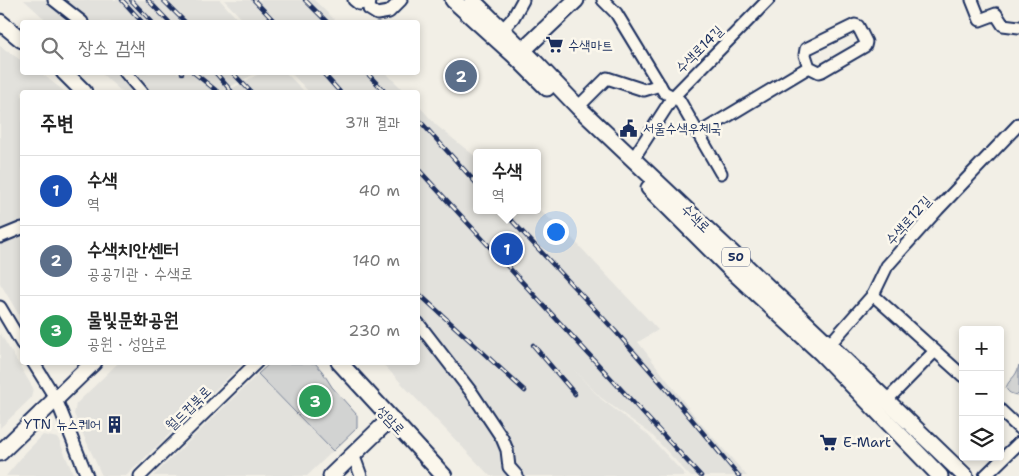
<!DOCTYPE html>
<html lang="ko">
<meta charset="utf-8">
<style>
:root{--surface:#fff;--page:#f2f2f2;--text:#222;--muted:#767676;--line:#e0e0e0;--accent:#1a73e8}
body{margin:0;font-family:"Shantell Sans","Poor Story",sans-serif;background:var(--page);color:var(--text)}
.controls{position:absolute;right:15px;bottom:15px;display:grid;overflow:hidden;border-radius:5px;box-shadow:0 2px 8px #0003}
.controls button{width:45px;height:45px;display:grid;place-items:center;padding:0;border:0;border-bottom:1px solid var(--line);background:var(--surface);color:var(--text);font:25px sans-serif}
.you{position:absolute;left:555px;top:231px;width:18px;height:18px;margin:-12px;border:4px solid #fff;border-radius:50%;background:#1a73e8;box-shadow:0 0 0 8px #1a73e833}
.badge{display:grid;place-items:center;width:32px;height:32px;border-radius:50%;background:var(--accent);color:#fff;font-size:16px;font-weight:700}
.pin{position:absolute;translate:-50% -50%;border:2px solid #fff;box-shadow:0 1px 5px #0006}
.popup{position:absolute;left:473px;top:149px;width:68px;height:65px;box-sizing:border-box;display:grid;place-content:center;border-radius:5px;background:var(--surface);filter:drop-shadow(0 1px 4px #0005);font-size:16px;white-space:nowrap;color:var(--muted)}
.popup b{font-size:19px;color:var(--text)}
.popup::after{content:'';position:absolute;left:50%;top:100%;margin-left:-10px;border:10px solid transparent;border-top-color:var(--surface)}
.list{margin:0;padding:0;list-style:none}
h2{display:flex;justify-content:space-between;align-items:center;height:65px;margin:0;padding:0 20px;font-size:21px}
h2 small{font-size:16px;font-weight:400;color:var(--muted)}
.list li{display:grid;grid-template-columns:32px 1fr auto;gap:15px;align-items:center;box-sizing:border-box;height:70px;padding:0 20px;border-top:1px solid var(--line)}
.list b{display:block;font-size:19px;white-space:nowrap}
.list p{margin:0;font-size:16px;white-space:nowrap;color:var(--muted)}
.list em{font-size:16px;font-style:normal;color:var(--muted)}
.icon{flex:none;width:28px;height:28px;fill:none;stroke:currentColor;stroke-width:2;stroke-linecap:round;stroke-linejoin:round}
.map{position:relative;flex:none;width:1019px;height:476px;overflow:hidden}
.search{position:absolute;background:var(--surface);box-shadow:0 2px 8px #0003;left:20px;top:20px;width:400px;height:55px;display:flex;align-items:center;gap:12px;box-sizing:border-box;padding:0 18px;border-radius:5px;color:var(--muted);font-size:19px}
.panel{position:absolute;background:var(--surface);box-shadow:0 2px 8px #0003;left:20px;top:90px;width:400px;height:275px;border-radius:5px}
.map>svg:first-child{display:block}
.built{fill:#e2e1dc}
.park{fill:#d2d3d2;stroke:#768198}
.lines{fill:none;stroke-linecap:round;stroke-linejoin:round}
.minor-casing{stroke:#1b2f5e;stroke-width:15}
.major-casing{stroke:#1b2f5e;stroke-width:19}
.minor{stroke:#fbf7ec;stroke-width:11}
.major{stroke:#fbf7ec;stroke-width:15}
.rail-casing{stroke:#1b2f5e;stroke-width:4.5}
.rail{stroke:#fbf7ec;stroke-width:2.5;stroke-dasharray:8;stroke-linecap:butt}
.labels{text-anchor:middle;stroke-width:5;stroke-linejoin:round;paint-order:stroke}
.shield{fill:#fbf7ec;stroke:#5e6b89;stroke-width:1}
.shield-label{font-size:12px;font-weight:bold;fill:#1b2f5e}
.poi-label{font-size:14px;fill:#1b2f5e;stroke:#fbf7ec;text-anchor:start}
.street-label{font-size:14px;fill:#1b2f5e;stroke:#fbf7ec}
</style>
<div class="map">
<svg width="1019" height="476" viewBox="0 0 1019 476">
<rect width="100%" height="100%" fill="#f2efe6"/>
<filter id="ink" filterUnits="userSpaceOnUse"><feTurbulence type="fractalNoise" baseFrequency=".02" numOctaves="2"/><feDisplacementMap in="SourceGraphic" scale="10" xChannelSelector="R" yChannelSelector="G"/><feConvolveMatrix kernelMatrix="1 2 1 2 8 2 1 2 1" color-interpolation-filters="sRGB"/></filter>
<g filter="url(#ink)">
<g class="built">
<polygon points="24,0 220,0 240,22 48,22"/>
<polygon points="224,0 314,0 337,22 245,22"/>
<polygon points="0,46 22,61 22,72 41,73 65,92 22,92 22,221 0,230"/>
<polygon points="262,72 286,73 305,92 226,92"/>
<polygon points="101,73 256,73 220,92 122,92"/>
<polygon points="291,73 386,73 405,92 309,92"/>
<polygon points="418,105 436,125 477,158 477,210 537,210 537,208 568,234 658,330 638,342 697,419 747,476 690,476 651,434 600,397 573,369 601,399 646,433 686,476 490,476 382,363 418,362"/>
<polygon points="22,235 22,320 0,283 0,244"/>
<polygon points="0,333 33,388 31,398 0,428"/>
<polygon points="118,363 118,362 243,363 126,476 102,476 74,414 76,404"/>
<polygon points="258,374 333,451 307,476 153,476"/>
<polygon points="43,435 58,438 74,476 6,476 26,452"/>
</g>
<g class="park">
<polygon points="270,363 315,363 322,371 332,387 357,415 357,428 333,451 258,374"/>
<path d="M1019 365V393L1017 395C1012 394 1008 393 1006 388 1009 378 1016 379 1019 365Z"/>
</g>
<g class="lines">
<defs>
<g id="minor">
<polyline points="54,0 82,22"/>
<polyline points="354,0 359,4 369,2"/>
<polyline points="370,0 369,9 377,14 389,12 401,0"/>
<polyline points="603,0 616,13 664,92 679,100 721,173"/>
<polyline points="972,0 980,20 996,14 1003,25 1019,27"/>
<polygon points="855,25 858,26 866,42 865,46 822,71 819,72 809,67 805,55 806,49"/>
<polyline points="503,29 513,18 523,0"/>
<polyline points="125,72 142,92"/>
<polyline points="578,107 607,78 644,90 660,85"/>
<polyline points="698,134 809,67"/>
<polyline points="633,159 673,97 768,0"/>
<polyline points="0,237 22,228"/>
<polyline points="873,295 963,376"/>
<polyline points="0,307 22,344"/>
<polyline points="418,323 472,393 502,438 507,450 509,467 517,476"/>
<polyline points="829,345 873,295 887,266 938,209 1019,124"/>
<polyline points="33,362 56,399 87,476"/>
<polyline points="887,400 935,351"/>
<polyline points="1000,410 1019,428"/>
<polyline points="353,454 361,476"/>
<polyline points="140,476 257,362"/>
<polyline points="985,476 1019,443"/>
</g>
<g id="major">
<polyline points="453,0 516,57 547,88"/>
<polyline points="472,0 535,62 578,107 829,345 965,476"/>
<polyline points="0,22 22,40"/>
<polyline points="516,57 576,0"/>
<polyline points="64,72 84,92"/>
<polyline points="649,188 728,267 821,353 940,476"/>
<polyline points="339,362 444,476"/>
<polyline points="0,453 94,362"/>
<polyline points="331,476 390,419"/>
</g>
</defs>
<use href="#minor" class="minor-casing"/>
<use href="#major" class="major-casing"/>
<use href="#minor" class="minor"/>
<use href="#major" class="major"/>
<defs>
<g id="rail">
<polyline points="122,0 142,22"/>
<polyline points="131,0 152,22"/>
<polyline points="148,0 169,22"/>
<polyline points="163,0 185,22"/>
<polyline points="254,0 275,22"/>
<polyline points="305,0 327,22"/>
<polyline points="182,72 182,73"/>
<polyline points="193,72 218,92"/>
<polyline points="215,72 232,92"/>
<polyline points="232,72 251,92"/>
<polyline points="322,72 340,92"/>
<polyline points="366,72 385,92"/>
<polyline points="418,119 477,184"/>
<polyline points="418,169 701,476"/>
<polyline points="502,210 616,332 669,392 739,476"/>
<polyline points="418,293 525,391"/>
<polyline points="533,345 575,394"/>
</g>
</defs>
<use href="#rail" class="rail-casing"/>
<use href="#rail" class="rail"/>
</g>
</g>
<defs>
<symbol id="supermarket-bare" viewBox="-9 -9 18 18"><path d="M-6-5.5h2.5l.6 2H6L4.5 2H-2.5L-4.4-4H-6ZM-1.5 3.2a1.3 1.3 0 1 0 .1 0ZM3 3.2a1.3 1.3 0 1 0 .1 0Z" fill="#1b2f5e" stroke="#fbf7ec" stroke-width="2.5" paint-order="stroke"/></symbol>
<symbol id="civic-bare" viewBox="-9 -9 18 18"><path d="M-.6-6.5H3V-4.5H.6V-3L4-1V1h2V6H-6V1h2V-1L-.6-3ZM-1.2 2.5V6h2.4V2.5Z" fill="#1b2f5e" stroke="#fbf7ec" stroke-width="2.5" paint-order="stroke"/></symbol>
<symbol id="building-bare" viewBox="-9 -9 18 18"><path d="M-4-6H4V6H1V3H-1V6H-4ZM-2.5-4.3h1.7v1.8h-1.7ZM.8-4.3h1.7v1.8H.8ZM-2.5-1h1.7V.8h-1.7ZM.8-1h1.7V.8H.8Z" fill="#1b2f5e" stroke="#fbf7ec" stroke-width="2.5" paint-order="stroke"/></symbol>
</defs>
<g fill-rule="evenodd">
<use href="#supermarket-bare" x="542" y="32" width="25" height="25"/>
<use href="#civic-bare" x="616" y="116" width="25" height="25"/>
<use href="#building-bare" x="102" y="412" width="25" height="25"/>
<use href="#supermarket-bare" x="816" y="430" width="25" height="25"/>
</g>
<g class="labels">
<rect class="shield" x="722" y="247.5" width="28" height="19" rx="4"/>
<g class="shield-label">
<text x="736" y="261">50</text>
</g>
<g class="poi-label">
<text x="568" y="50">수색마트</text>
<text x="643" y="133">서울수색우체국</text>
<text x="101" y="429" text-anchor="end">YTN 뉴스퀘어</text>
<text x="843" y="447">E-Mart</text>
</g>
<g class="street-label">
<text transform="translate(699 49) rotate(-45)" y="5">수색로14길</text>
<text transform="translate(696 218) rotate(44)" y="5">수색로</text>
<text transform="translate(908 220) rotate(-48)" y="5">수색로12길</text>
<text transform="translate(188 408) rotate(-44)" y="5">월드컵북로</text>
<text transform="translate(391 420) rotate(47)" y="5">성암로</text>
</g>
</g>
</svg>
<div class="controls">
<button>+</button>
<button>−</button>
<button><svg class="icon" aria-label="layers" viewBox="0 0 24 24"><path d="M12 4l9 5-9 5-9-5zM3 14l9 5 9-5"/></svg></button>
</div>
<div class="you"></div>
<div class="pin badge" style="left:507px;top:249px;background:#1a4fb4">1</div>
<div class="popup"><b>수색</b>역</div>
<div class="pin badge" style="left:461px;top:76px;background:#5c6f8a">2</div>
<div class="pin badge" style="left:315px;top:401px;background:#2e9e5b">3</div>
<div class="search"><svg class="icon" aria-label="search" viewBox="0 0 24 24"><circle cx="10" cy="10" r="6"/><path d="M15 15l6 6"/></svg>장소 검색</div>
<section class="panel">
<h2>주변<small>3개 결과</small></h2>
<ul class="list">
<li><span class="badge" style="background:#1a4fb4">1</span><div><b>수색</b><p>역</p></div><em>40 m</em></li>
<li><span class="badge" style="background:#5c6f8a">2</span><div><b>수색치안센터</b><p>공공기관 · 수색로</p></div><em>140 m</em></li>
<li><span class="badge" style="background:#2e9e5b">3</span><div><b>물빛문화공원</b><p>공원 · 성암로</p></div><em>230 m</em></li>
</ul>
</section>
</div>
